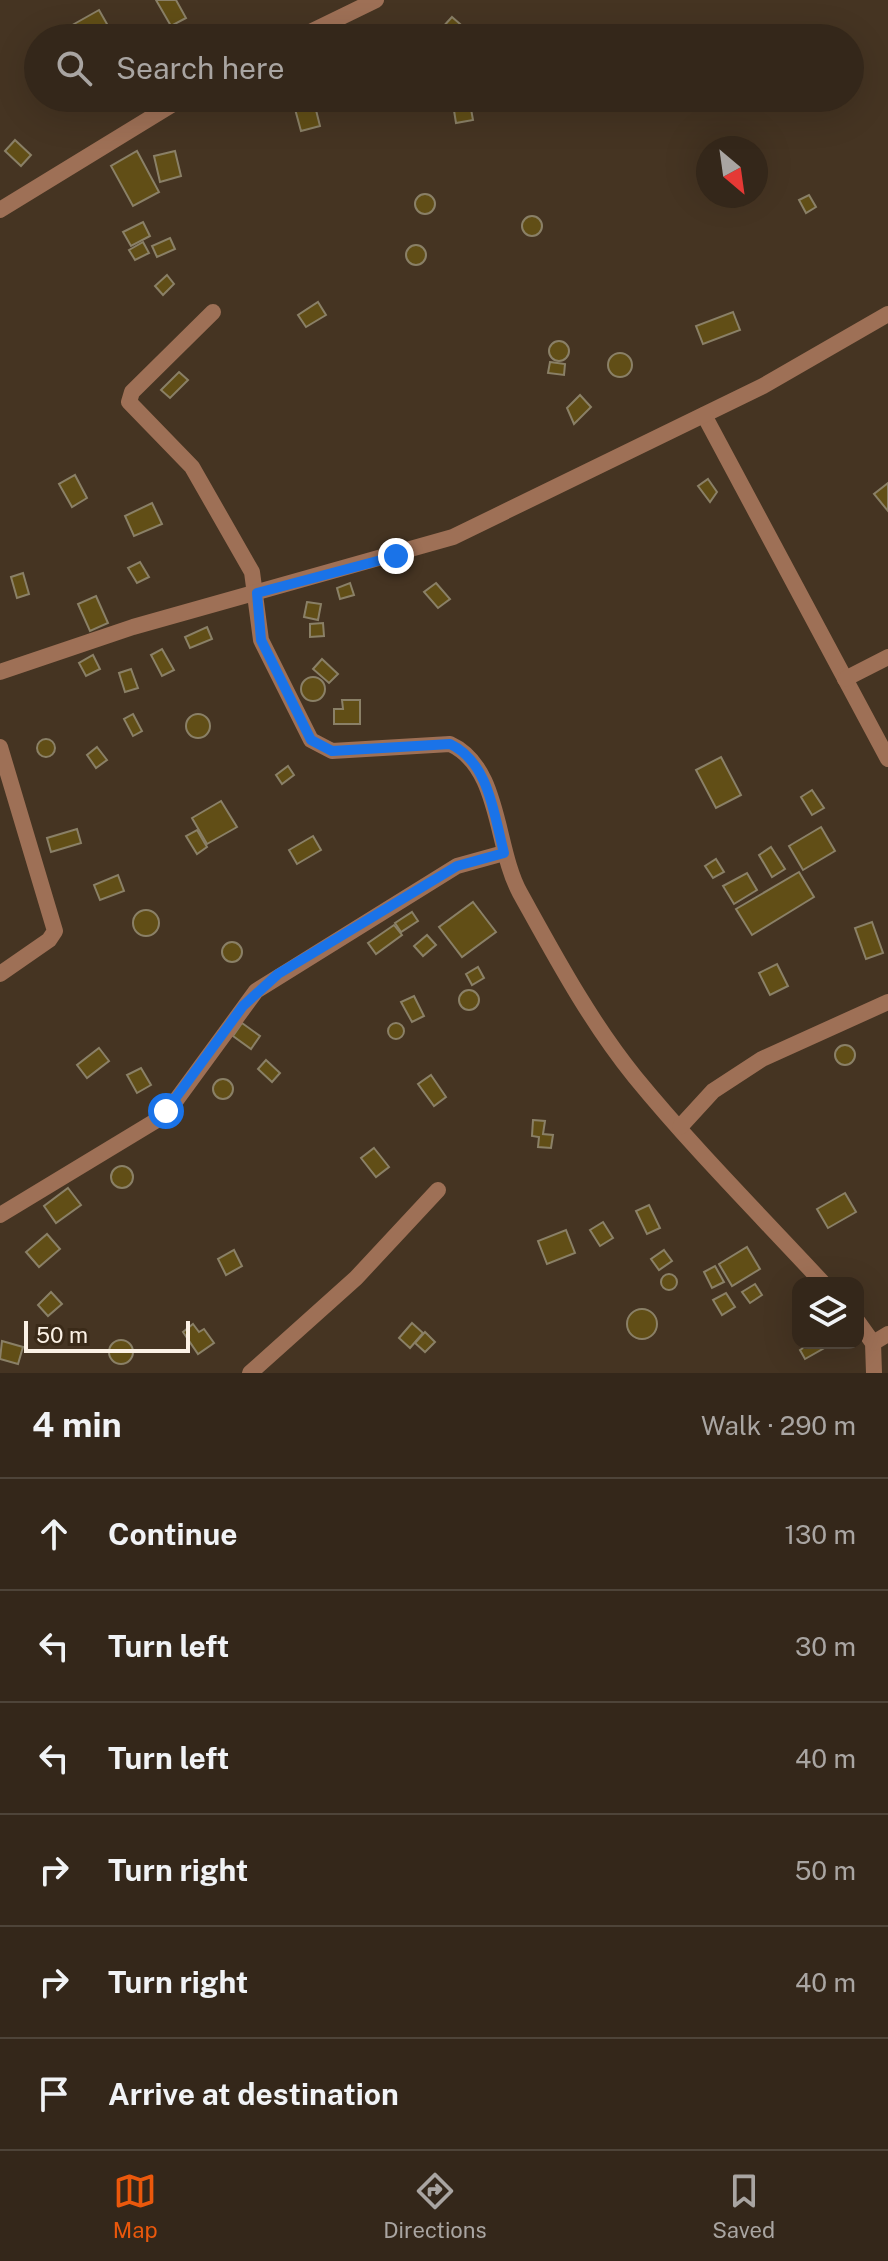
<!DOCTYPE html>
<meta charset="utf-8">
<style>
:root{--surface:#34271a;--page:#3f3327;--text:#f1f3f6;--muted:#a9a5a2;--line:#4e4439;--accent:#ea580c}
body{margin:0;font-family:"Public Sans",sans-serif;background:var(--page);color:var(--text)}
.controls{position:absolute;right:24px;bottom:24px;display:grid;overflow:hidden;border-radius:16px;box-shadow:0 8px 32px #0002}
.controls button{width:72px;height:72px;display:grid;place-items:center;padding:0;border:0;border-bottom:2px solid var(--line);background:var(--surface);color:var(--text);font:40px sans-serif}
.compass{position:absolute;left:696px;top:136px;width:72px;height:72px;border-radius:50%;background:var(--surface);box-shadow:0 8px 32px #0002;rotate:151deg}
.scale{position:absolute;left:24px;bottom:20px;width:166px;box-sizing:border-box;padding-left:8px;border:4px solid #fbf1e5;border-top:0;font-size:22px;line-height:28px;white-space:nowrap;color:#fbf1e5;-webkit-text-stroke:6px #3a2a18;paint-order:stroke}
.stop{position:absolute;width:24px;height:24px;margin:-18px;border:6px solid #1a73e8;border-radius:50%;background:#fff}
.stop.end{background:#1a73e8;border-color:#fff;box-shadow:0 2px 8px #0008}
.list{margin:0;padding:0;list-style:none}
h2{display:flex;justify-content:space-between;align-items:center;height:104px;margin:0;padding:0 32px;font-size:34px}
h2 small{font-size:26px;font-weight:400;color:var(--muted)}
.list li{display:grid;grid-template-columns:52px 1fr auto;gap:24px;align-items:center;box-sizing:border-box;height:112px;padding:0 32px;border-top:2px solid var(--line)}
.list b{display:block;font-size:30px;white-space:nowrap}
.list em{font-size:26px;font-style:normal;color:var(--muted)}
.icon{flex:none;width:44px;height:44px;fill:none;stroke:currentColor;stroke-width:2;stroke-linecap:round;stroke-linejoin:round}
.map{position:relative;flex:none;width:888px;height:1373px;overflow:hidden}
.search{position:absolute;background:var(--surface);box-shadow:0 8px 32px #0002;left:24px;right:24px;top:24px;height:88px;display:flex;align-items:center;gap:20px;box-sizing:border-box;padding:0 28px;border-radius:44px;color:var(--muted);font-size:30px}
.sheet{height:776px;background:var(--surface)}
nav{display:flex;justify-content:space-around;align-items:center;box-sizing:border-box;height:112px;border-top:2px solid var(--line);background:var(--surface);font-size:22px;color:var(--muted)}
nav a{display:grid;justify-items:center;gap:4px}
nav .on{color:var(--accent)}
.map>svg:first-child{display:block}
.building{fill:#614e16;stroke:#8a8067;stroke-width:2}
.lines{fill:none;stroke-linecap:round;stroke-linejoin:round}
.street{stroke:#9e7056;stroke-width:16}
.route{stroke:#1a73e8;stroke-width:10}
</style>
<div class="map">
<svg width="888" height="1373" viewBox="0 0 888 1373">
<rect width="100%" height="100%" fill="#453422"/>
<g class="building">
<polygon points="156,0 176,0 186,18 171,26"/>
<polygon points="99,10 111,31 98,38 73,38 67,28"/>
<polygon points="452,17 467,30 460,38 451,38 441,29"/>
<polygon points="292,98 313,98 320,126 301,131"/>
<polygon points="452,98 469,98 473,120 456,123"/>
<polygon points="15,140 31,155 21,166 5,151"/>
<polygon points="137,151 159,192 133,206 111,166"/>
<polygon points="175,151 181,176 160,182 154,156"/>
<circle cx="425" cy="204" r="10"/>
<polygon points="809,195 816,207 806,213 799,200"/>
<circle cx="532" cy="226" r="10"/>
<polygon points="143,222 150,236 131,246 123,232"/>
<polygon points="170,238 175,249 157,257 152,246"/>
<polygon points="143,242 149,253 135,260 129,250"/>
<circle cx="416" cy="255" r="10"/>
<polygon points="167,275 174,284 163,295 155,286"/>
<polygon points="318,302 326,315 306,327 298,315"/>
<polygon points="733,312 740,330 703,344 696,326"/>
<circle cx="559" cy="351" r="10"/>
<circle cx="620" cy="365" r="12"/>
<polygon points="550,362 565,364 564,375 548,373"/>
<polygon points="179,372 188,380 170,398 161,390"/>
<polygon points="580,395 591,407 574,424 567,408"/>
<polygon points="75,475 87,498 72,507 59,484"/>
<polygon points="708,479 717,492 710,502 698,486"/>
<polygon points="888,483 888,511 874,494"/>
<polygon points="152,503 162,524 134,536 125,516"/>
<polygon points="140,562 149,577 137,583 128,568"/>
<polygon points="23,573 29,594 17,598 11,577"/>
<polygon points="350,583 354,595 340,599 337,588"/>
<polygon points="436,583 450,599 438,608 424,592"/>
<polygon points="96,596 108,623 90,631 78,604"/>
<polygon points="307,602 321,604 318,620 304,617"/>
<polygon points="323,623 324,636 310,637 310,624"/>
<polygon points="207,627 212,639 190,648 185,637"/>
<polygon points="162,649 174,670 162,676 151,655"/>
<polygon points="93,655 100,669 86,676 79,663"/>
<polygon points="322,659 338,674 329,683 313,669"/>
<polygon points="131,669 138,688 125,692 119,673"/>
<circle cx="313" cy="689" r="12"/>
<polygon points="342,700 360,700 360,724 334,724 334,709 343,709"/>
<polygon points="133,714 142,731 133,736 124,719"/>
<circle cx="198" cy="726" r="12"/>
<circle cx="46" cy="748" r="9"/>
<polygon points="97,747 107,760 96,768 87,755"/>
<polygon points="721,757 741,795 716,808 696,770"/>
<polygon points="288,766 294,775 282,784 276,775"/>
<polygon points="812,790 824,808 812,815 801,797"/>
<polygon points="221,801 237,827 207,844 192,818"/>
<polygon points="821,827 835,851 803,870 789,846"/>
<polygon points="77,829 81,843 51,852 47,838"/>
<polygon points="197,830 207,847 197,854 186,836"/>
<polygon points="313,836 321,850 297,864 289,850"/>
<polygon points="771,847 785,869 772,877 759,855"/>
<polygon points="716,859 724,872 713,878 705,866"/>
<polygon points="799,872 814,897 752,935 736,909"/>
<polygon points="747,873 757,890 734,904 723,886"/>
<polygon points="118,875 124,891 100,900 94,885"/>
<polygon points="473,902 496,932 462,957 439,927"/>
<circle cx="146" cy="923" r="13"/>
<polygon points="412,912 418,921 401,932 395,923"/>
<polygon points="872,922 883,953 866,959 855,928"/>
<polygon points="394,925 402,935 376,954 368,943"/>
<polygon points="427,935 436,945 423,956 414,946"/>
<circle cx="232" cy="952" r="10"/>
<polygon points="777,964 788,986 770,995 759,973"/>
<polygon points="478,967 484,978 472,985 466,974"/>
<circle cx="469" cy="1000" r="10"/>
<polygon points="414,996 424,1016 412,1022 401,1002"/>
<polygon points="242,1023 260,1036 251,1049 233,1036"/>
<circle cx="396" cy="1031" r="8"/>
<circle cx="845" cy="1055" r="10"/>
<polygon points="99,1048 109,1061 87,1078 77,1065"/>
<polygon points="266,1060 280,1073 272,1082 258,1069"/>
<polygon points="141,1068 151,1085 137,1093 127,1075"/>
<polygon points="431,1075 446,1097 434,1106 418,1084"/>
<circle cx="223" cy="1089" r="10"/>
<polygon points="533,1120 545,1121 543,1134 553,1135 551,1148 538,1147 539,1137 532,1136"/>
<polygon points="374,1148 389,1167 376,1177 361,1158"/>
<circle cx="122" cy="1177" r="11"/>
<polygon points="68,1188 81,1205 56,1223 44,1206"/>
<polygon points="845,1193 856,1212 828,1228 817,1209"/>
<polygon points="649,1205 660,1228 647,1234 636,1211"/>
<polygon points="603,1222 613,1238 600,1246 590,1230"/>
<polygon points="566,1230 575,1253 547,1264 538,1241"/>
<polygon points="47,1234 60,1249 39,1267 26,1252"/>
<polygon points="747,1247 760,1269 732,1286 719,1264"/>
<polygon points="234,1250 242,1266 226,1275 218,1259"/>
<polygon points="664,1250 672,1261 659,1270 651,1259"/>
<polygon points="715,1266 724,1282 712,1288 704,1272"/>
<circle cx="669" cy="1282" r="8"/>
<polygon points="755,1284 762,1295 750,1303 742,1292"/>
<polygon points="51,1292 62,1304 48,1316 38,1305"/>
<polygon points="726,1293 735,1307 722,1315 713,1300"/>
<circle cx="642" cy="1324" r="15"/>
<polygon points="412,1323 423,1333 410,1348 399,1338"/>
<polygon points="193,1324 199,1332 204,1329 214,1343 198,1354 183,1332"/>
<polygon points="425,1332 435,1342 425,1352 415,1343"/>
<circle cx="121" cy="1352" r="12"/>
<polygon points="2,1341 23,1347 18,1364 0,1359"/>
<polygon points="811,1343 824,1343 826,1347 805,1359 800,1350"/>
</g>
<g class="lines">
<g class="street">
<polyline points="298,38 376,0"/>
<polyline points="0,210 183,98"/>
<path d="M213 312 132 392 129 402 192 467 252 572 261 640 311 740 332 751 450 744C501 767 495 848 520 893 555 956 589 1020 635 1077 694 1149 760 1215 823 1283"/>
<polyline points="704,415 888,759"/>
<polyline points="0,672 133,627 453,537 763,386 888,314"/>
<polyline points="845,679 888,657"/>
<polyline points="0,747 55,931 49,940 0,974"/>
<polyline points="680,1127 713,1091 762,1059 888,1002"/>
<polyline points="0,1215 157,1120 177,1099 256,991 457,866 504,853"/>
<polyline points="858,1322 873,1343 874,1373"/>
<polyline points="873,1343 888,1334"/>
<polyline points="250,1373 356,1278 438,1190"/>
</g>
</g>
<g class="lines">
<path class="route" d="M166 1111 243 1006 278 974 457 866 504 853C494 815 489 762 450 744L332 751 311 740 261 640 257 593 396 556"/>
</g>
</svg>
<div class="controls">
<button><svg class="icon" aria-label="layers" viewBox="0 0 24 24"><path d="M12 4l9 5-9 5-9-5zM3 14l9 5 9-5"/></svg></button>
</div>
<svg class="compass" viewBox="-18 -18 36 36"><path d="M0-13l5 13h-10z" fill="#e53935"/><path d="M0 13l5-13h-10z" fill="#a9a5a2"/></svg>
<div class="scale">50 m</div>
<div class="stop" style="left:166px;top:1111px"></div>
<div class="stop end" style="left:396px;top:556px"></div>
<div class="search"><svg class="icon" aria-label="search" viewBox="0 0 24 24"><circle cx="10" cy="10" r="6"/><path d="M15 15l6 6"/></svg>Search here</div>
</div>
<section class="sheet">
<h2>4 min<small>Walk · 290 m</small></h2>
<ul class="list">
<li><svg class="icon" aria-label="ahead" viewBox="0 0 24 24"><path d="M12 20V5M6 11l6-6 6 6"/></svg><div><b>Continue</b></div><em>130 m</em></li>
<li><svg class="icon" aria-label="left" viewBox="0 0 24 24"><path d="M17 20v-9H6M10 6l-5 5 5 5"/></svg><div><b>Turn left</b></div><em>30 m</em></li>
<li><svg class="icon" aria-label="left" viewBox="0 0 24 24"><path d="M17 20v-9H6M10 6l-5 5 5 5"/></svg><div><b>Turn left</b></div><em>40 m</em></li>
<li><svg class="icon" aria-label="right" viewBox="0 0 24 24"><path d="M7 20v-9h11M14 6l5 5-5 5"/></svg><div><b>Turn right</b></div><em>50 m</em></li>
<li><svg class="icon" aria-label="right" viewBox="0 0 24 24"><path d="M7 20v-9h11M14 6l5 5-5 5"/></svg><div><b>Turn right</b></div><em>40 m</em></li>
<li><svg class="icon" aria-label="arrive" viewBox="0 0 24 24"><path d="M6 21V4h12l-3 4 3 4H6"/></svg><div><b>Arrive at destination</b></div></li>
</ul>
</section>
<nav>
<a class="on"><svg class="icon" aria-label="map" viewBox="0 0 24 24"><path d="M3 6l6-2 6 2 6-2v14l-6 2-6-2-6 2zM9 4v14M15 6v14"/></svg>Map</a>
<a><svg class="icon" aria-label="directions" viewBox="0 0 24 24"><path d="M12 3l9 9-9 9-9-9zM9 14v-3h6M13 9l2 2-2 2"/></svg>Directions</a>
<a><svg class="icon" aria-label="saved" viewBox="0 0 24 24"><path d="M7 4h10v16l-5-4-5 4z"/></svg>Saved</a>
</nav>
